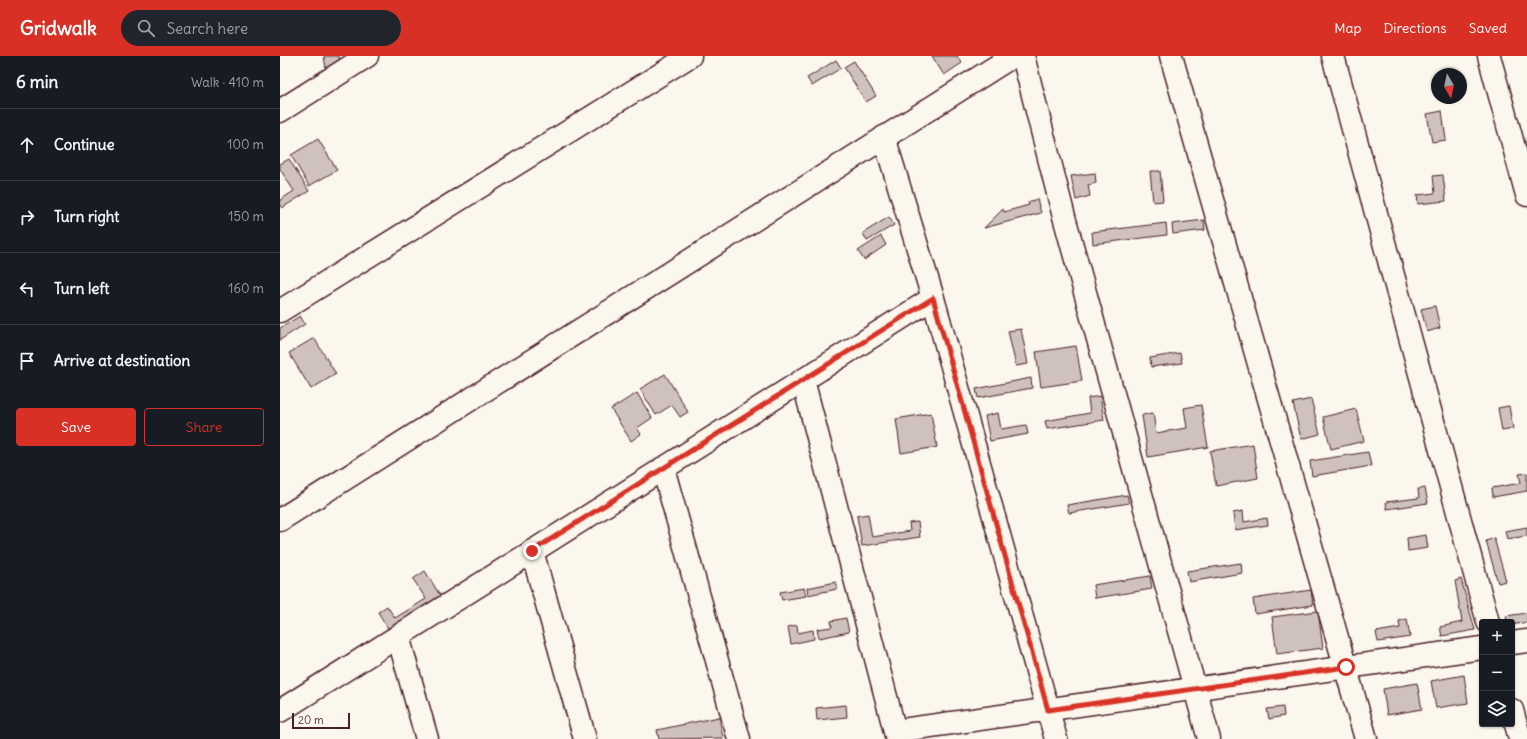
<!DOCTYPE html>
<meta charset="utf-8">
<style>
:root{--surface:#171b24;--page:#20242c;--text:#f1f3f6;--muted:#9ea1a6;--line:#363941;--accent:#d93025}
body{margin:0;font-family:Delius,sans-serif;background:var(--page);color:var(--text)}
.controls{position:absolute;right:12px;bottom:12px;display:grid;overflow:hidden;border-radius:4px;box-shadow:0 1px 3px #0004}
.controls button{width:36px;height:36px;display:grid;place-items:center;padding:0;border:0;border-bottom:1px solid var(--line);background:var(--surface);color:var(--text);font:20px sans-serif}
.compass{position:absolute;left:1151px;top:12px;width:36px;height:36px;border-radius:50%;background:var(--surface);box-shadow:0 1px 3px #0004;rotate:171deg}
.scale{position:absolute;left:12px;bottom:10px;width:58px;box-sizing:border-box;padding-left:4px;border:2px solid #4a1f2b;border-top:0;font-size:11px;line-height:14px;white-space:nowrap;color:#4a1f2b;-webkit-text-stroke:3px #fbf7ec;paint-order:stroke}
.stop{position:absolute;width:12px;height:12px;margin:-9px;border:3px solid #d93025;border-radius:50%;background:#fff}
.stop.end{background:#d93025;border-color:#fff;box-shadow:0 1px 4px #0008}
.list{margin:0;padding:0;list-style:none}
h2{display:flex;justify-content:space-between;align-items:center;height:52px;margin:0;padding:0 16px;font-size:17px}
h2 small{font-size:13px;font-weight:400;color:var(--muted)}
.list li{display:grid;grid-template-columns:26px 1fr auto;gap:12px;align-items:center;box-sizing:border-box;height:72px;padding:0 16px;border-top:1px solid var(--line)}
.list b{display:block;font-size:15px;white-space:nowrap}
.list em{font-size:13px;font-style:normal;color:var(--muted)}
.actions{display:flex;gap:8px;padding:12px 16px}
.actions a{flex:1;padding:9px 0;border:1px solid var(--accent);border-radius:4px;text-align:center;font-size:14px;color:var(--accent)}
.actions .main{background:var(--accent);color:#fff}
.icon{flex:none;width:22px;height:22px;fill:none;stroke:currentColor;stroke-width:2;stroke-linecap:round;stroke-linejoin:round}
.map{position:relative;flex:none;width:1247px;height:683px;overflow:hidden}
header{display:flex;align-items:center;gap:24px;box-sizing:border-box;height:56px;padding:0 20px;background:var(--accent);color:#fff}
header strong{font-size:19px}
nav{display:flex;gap:22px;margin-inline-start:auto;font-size:14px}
.search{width:280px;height:36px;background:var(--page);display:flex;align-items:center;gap:10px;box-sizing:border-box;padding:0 14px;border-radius:22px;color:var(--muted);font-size:15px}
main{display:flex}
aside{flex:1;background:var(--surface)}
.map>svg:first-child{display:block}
.building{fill:#cfc2bc;stroke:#4a1f2b}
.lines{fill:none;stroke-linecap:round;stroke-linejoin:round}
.minor-casing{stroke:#4a1f2b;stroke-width:25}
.minor{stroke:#fbf7ec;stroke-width:22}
.route{stroke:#d93025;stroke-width:5}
</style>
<header>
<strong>Gridwalk</strong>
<div class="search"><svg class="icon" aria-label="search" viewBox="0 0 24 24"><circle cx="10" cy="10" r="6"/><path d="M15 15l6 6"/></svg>Search here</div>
<nav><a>Map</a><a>Directions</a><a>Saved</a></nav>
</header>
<main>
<aside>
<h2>6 min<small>Walk · 410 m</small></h2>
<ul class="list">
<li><svg class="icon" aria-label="ahead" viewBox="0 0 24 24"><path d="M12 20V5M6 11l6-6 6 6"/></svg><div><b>Continue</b></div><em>100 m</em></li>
<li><svg class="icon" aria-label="right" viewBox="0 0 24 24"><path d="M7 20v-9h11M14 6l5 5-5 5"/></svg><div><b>Turn right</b></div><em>150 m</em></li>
<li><svg class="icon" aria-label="left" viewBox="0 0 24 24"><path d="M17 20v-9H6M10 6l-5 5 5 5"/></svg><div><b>Turn left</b></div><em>160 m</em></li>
<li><svg class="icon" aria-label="arrive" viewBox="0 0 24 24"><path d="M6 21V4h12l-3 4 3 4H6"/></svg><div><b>Arrive at destination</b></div></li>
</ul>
<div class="actions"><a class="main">Save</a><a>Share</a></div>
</aside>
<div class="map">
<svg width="1247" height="683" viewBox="0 0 1247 683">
<rect width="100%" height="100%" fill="#fbf7ec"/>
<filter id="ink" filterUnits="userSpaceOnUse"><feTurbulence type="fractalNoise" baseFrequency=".025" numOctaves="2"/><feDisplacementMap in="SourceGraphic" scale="8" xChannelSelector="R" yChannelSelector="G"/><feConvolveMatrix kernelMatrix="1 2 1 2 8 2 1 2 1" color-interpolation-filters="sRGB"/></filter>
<g filter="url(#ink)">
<g class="building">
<polygon points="44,0 59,0 60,10 46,13"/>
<polygon points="652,0 677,0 682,7 664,19"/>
<polygon points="556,4 561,12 532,30 527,22"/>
<polygon points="574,5 596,40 586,46 564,11"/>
<polygon points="1162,55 1166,84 1152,86 1147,58"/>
<polygon points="38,83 57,114 29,130 11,99"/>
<polygon points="9,103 29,135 2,152 0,150 0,144 14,135 0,113 0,108"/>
<polygon points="870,115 880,115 883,145 873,146"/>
<polygon points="815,117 816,127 808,129 810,140 796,144 791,120"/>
<polygon points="1163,119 1166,145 1138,148 1137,139 1155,137 1153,120"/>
<polygon points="757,143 761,157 704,172 723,153 724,156 749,149 748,146"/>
<polygon points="609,161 614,169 587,185 583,177"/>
<polygon points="924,164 925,174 893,178 892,168"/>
<polygon points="886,167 887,179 813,188 812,176"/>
<polygon points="601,180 606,189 584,204 578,195"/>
<polygon points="1155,250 1160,272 1147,276 1141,253"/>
<polygon points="20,260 25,268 0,284 0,272"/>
<polygon points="741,273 748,308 736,310 728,275"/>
<polygon points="34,282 56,318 31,333 9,297"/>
<polygon points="796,290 802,325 761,331 756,296"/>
<polygon points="900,297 902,307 871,311 870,302"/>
<polygon points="385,318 408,356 400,361 392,349 376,359 360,333"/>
<polygon points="751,322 752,332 698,342 696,333"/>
<polygon points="357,337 372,362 357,372 361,378 351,385 331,353"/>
<polygon points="820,340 824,364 767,373 765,365 810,357 808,342"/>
<polygon points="1031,343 1040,378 1021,383 1013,347"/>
<polygon points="921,349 928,391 868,401 862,359 873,357 876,377 907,372 904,352"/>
<polygon points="1229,350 1233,373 1222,375 1218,352"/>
<polygon points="1076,353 1084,385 1051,393 1043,361"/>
<polygon points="651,357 657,391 621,397 616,363"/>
<polygon points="718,357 721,373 746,369 748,378 710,385 705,360"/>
<polygon points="973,388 978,422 936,430 930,395"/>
<polygon points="1088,396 1091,410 1032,420 1030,405"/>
<polygon points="1247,417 1247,435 1213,441 1212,432 1241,427 1239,418"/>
<polygon points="1145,432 1148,447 1107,453 1106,446 1139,442 1138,433"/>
<polygon points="847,439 849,447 789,457 787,449"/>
<polygon points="963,455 964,466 987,462 988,469 955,474 953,457"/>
<polygon points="588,458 592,481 630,475 629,467 638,466 640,481 582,490 577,460"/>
<polygon points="1247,471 1247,480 1227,483 1225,475"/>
<polygon points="1146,479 1148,492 1128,495 1127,482"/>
<polygon points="1214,482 1226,525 1218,527 1206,485"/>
<polygon points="961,507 962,517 909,526 907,515"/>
<polygon points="145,515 163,544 110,576 98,556 107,550 115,562 146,543 133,523"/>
<polygon points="870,520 872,533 815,542 813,529"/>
<polygon points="1181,523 1195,574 1162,580 1160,571 1182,566 1175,525"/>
<polygon points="556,526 557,533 528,539 527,532"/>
<polygon points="524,532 526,540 502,544 500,536"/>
<polygon points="1031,534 1033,549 975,558 973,543"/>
<polygon points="1038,555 1043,592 997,598 992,561"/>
<polygon points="1247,557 1247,566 1232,569 1232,566 1227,566 1226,560"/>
<polygon points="566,562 569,576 539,582 537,573 552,571 551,565"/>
<polygon points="1127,563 1130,581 1098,586 1096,576 1120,572 1119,565"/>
<polygon points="517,569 518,577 533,574 534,583 511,588 508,571"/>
<polygon points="1184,619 1188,647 1156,652 1151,625"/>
<polygon points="1137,627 1142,653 1107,659 1103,633"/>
<polygon points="566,649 567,661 537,664 536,652"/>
<polygon points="1003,651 1004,660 989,663 987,653"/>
<polygon points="439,661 443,682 379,683 377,674"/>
</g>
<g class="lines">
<defs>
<g id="minor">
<polyline points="743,0 783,157 929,683"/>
<polyline points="891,0 1086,683"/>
<polyline points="1053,0 1208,566"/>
<polyline points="1209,0 1247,139"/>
<polyline points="0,55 87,0"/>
<polyline points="604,81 653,242 776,683"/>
<polyline points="0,255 410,0"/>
<polyline points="523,324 617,683"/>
<polyline points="383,412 459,683"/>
<polyline points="0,464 733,0"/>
<polyline points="252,495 305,683"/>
<polyline points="118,580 147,683"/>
<polyline points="1232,587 1247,585"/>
<polyline points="1232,654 1240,683"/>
<polyline points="0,655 653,242"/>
<polyline points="615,675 1202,592"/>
</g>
</defs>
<use href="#minor" class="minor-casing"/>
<use href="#minor" class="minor"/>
</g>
</g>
<g class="lines" filter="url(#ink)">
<polyline class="route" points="252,495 653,242 768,654 1066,611"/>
</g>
</svg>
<div class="controls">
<button>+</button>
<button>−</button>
<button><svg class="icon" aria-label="layers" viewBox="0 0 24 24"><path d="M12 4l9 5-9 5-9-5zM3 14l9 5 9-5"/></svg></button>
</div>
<svg class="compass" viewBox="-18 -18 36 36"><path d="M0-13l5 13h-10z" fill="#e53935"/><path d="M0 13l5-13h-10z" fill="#9ea1a6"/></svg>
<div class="scale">20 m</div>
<div class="stop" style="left:1066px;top:611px"></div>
<div class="stop end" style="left:252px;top:495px"></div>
</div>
</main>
